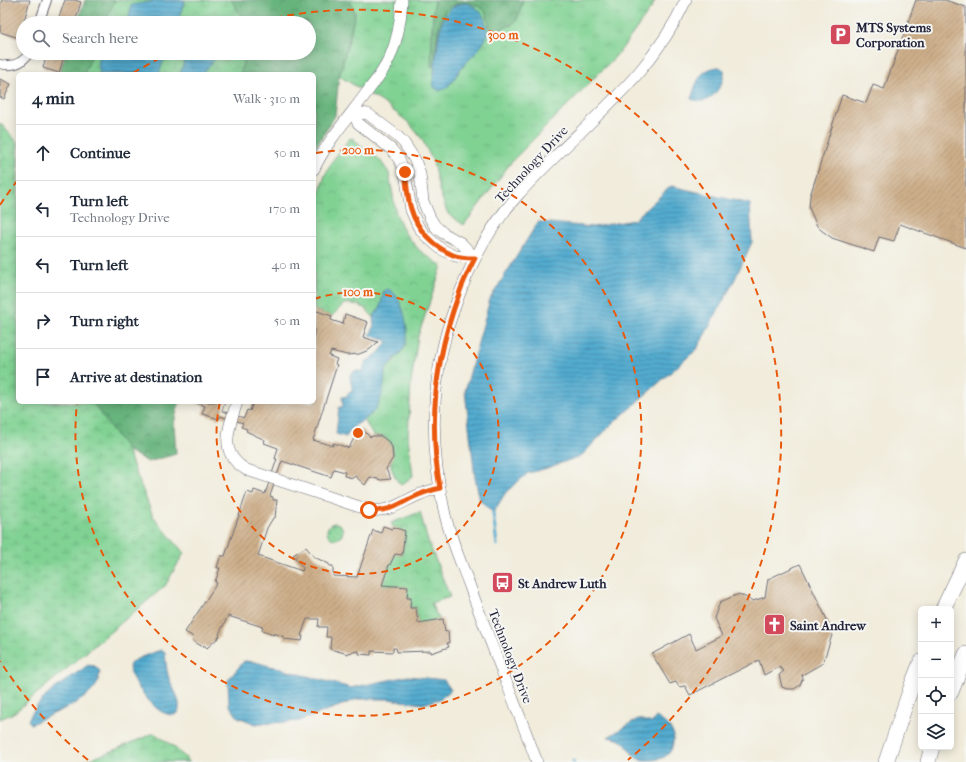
<!DOCTYPE html>
<meta charset="utf-8">
<style>
:root{--surface:#fff;--page:#f2f2f3;--text:#1f2937;--muted:#747a83;--line:#e0e1e3}
body{margin:0;font-family:"IM FELL French Canon",serif;background:var(--page);color:var(--text)}
.controls{position:absolute;right:12px;bottom:12px;display:grid;overflow:hidden;border-radius:6px;box-shadow:0 2px 10px #0003}
.controls button{width:36px;height:36px;display:grid;place-items:center;padding:0;border:0;border-bottom:1px solid var(--line);background:var(--surface);color:var(--text);font:20px sans-serif}
.stop{position:absolute;width:12px;height:12px;margin:-9px;border:3px solid #ea580c;border-radius:50%;background:#fff}
.stop.end{background:#ea580c;border-color:#fff;box-shadow:0 1px 4px #0008}
.list{margin:0;padding:0;list-style:none}
h2{display:flex;justify-content:space-between;align-items:center;height:52px;margin:0;padding:0 16px;font-size:17px}
h2 small{font-size:13px;font-weight:400;color:var(--muted)}
.list li{display:grid;grid-template-columns:26px 1fr auto;gap:12px;align-items:center;box-sizing:border-box;height:56px;padding:0 16px;border-top:1px solid var(--line)}
.list b{display:block;font-size:15px;white-space:nowrap}
.list p{margin:0;font-size:13px;white-space:nowrap;color:var(--muted)}
.list em{font-size:13px;font-style:normal;color:var(--muted)}
.icon{flex:none;width:22px;height:22px;fill:none;stroke:currentColor;stroke-width:2;stroke-linecap:round;stroke-linejoin:round}
.map{position:relative;flex:none;width:966px;height:762px;overflow:hidden}
.search{position:absolute;background:var(--surface);box-shadow:0 2px 10px #0003;left:16px;top:16px;width:300px;height:44px;display:flex;align-items:center;gap:10px;box-sizing:border-box;padding:0 14px;border-radius:22px;color:var(--muted);font-size:15px}
.panel{position:absolute;background:var(--surface);box-shadow:0 2px 10px #0003;left:16px;top:72px;width:300px;height:332px;border-radius:6px}
.map>svg:first-child{display:block}
.grass{fill:url(#grass-tufts);stroke:#517a67;fill-rule:evenodd}
.forest{fill:url(#forest-crowns);stroke:#456b5c}
.wetland{fill:url(#wetland-marsh);stroke:#517a67}
.park{fill:url(#park-crowns);stroke:#517a67}
.garden{fill:url(#garden-dots);stroke:#517a67}
.water{fill:url(#water-rules);stroke:#3a6685}
.lines{fill:none;stroke-linecap:round;stroke-linejoin:round}
.stream{stroke:#52abcf;stroke-width:3}
.building{fill:url(#building-hatch)}
.street-casing{stroke:#6a6973;stroke-width:10}
.secondary-casing{stroke:#6a6973;stroke-width:12}
.highway-casing{stroke:#6a6973;stroke-width:16}
.street{stroke:#fff;stroke-width:8}
.secondary{stroke:#fff;stroke-width:11}
.highway{stroke:#fff;stroke-width:15}
.route{stroke:#ea580c;stroke-width:5}
.ring{fill:none;stroke:#e8590c;stroke-width:2;stroke-dasharray:7 5}
.labels{text-anchor:middle;stroke-width:4;stroke-linejoin:round;paint-order:stroke}
.poi-label{font-size:13px;font-weight:bold;fill:#22223b;stroke:#f6f6f2;text-anchor:start}
.street-label{font-size:13px;fill:#22223b;stroke:#f6f6f2}
.centre{fill:#e8590c;stroke:#f6f6f2;stroke-width:2}
.ring-label{font-size:12px;text-anchor:middle;font-weight:bold;fill:#e8590c;stroke:#f6f6f2;stroke-width:4;stroke-linejoin:round;paint-order:stroke}
</style>
<div class="map">
<svg width="966" height="762" viewBox="0 0 966 762">
<defs>
<pattern id="grass-tufts" width="24" height="20" patternUnits="userSpaceOnUse"><rect width="24" height="20" fill="#80d293"/><path d="M3 7l-1-3M5 7V3M7 7l1-3M15 17l-1-3M17 17v-4M19 17l1-3" fill="none" stroke="#6eb480"/></pattern>
<pattern id="forest-crowns" width="20" height="18" patternUnits="userSpaceOnUse"><rect width="20" height="18" fill="#68b47d"/><path d="M2 6a3 3 0 1 1 6 0M12 15a3 3 0 1 1 6 0" fill="none" stroke="#559268"/></pattern>
<pattern id="wetland-marsh" width="20" height="14" patternUnits="userSpaceOnUse"><rect width="20" height="14" fill="#80d293"/><path d="M1 5h8M5 5V1M11 12h8M15 12V8" fill="none" stroke="#6eb480"/></pattern>
<pattern id="park-crowns" width="20" height="18" patternUnits="userSpaceOnUse"><rect width="20" height="18" fill="#80d293"/><path d="M2 6a3 3 0 1 1 6 0M12 15a3 3 0 1 1 6 0" fill="none" stroke="#6eb480"/></pattern>
<pattern id="garden-dots" width="8" height="8" patternUnits="userSpaceOnUse"><rect width="8" height="8" fill="#80d293"/><path d="M2 2h.1M6 6h.1" fill="none" stroke="#6eb480" stroke-width="1.8" stroke-linecap="round"/></pattern>
<pattern id="water-rules" width="6" height="5" patternUnits="userSpaceOnUse"><rect width="6" height="5" fill="#52abcf"/><path d="M0 2.5h6" fill="none" stroke="#448ba9"/></pattern>
<pattern id="building-hatch" width="6" height="6" patternUnits="userSpaceOnUse"><rect width="6" height="6" fill="#ceaf8a"/><path d="M-1 1l2-2M0 6l6-6M5 7l2-2" fill="none" stroke="#a78e72"/></pattern>
</defs>
<rect width="100%" height="100%" fill="#f6f6f2"/>
<filter id="ink" filterUnits="userSpaceOnUse"><feTurbulence type="fractalNoise" baseFrequency=".025" numOctaves="2"/><feDisplacementMap in="SourceGraphic" scale="8" xChannelSelector="R" yChannelSelector="G"/><feConvolveMatrix kernelMatrix="1 2 1 2 8 2 1 2 1" color-interpolation-filters="sRGB"/></filter>
<filter id="wash" filterUnits="userSpaceOnUse"><feTurbulence type="fractalNoise" baseFrequency=".012" numOctaves="4" result="noise"/><feDisplacementMap in="SourceGraphic" scale="16" xChannelSelector="R" yChannelSelector="G"/><feGaussianBlur stdDeviation="0.9" result="paint"/><feColorMatrix in="noise" values="0 0 0 0 0 0 0 0 0 0 0 0 0 0 0 0 0 1.4 0 .05"/><feComposite in="paint" operator="in"/></filter>
<g filter="url(#wash)">
<rect width="100%" height="100%" fill="#f1ecdb"/>
<path class="grass" d="M350 0H434L432 31 435 66C436 47 436 28 445 11 453 0 475 0 485 11 488 16 489 24 490 29L511 25 519 14 523 0H655L652 7 618 54 513 160 464 225 448 214 439 190 433 162 422 139 408 122 382 102 339 76 349 40 355 13ZM466 3 483 43 460 70 447 88 433 81C436 61 436 19 454 6 457 4 461 4 466 3Z"/>
<g class="forest">
<polygon points="85,0 115,0 105,23 77,23"/>
<polygon points="231,0 350,0 355,13 349,40 339,76 335,116 314,150 314,74 239,74 241,71 245,53 309,53 309,23 242,23 240,14"/>
<path d="M434 0H523L517 20 511 25 495 31 490 29C489 24 488 16 485 11 475 0 453 0 445 11 436 28 436 47 435 66L433 67 431 66 432 31Z"/>
<polygon points="66,53 93,53 84,74 59,74"/>
<polygon points="92,402 179,402 174,423 176,454 148,462 127,450"/>
</g>
<g class="wetland">
<polygon points="115,0 231,0 240,14 242,23 105,23"/>
<polygon points="93,53 245,53 241,71 239,74 84,74"/>
<polygon points="0,123 18,143 18,402 92,402 127,450 153,516 184,553 165,586 14,713 0,719"/>
<polygon points="154,733 173,746 190,762 82,762 110,752"/>
</g>
<g class="park">
<path d="M352 138 380 160 389 173 396 213 404 232 420 251 442 266 418 336 411 382 408 438 413 476 401 485C397 482 390 468 391 463 391 460 393 457 393 454 393 442 384 434 373 436L364 419 371 415 384 385V376L386 370 403 350 406 344 382 303 380 308 373 317C365 306 357 303 344 304L332 316 314 310V210L325 175 333 160 349 139Z"/>
<polygon points="420,512 427,538 450,597 431,603 435,612 440,620 418,623 416,608 410,608 411,598 407,598 407,587 382,585 389,565 390,565 395,554 402,555 405,531 393,527 391,523"/>
</g>
<circle class="garden" cx="335" cy="531" r="8"/>
<g class="water">
<polygon points="154,0 185,0 177,23 128,23 131,5 150,2"/>
<path d="M466 3C474 6 480 9 484 18 486 23 488 30 487 36 483 47 467 61 460 70 454 78 449 89 439 91L434 87 433 81C434 70 436 60 437 49 440 30 441 5 466 3Z"/>
<polygon points="101,53 166,53 159,74 100,74 98,64"/>
<polygon points="187,53 215,53 214,60 202,74 180,74"/>
<path d="M719 67 724 70C726 79 716 96 707 100 702 102 697 101 691 99 697 82 699 69 719 67Z"/>
<polygon points="671,186 750,204 752,242 734,281 697,349 610,426 581,456 544,469 528,473 506,492 493,513 480,500 475,478 465,391 490,299 538,222 593,227 634,220"/>
<path d="M387 289C402 292 410 330 406 343 402 354 391 360 386 370 384 375 385 380 384 385 383 393 380 402 376 408 368 421 353 422 346 437L336 434 339 407H343L342 397 347 396 349 392H352C354 386 346 375 353 372 355 370 361 371 363 371L365 362C374 358 383 350 387 341L370 335 374 327 373 317 380 308 384 291Z"/>
<path d="M161 650 165 653C166 660 166 668 168 675 171 688 183 699 178 713L174 715C170 715 166 714 162 712 153 708 124 674 130 664 133 659 155 652 161 650Z"/>
<polygon points="244,661 255,662 351,688 408,676 444,680 451,690 440,699 423,704 388,699 358,699 299,721 256,724 238,717 229,705 228,680"/>
<path d="M88 665 95 666 100 671C99 677 98 684 94 689 81 704 49 715 31 724L28 720C40 695 66 681 88 665Z"/>
<path d="M656 717 669 726 674 735C673 740 673 749 669 753 663 761 645 762 637 758 624 748 630 740 608 737L638 719 652 723Z"/>
</g>
<g class="lines">
<g class="stream">
<polyline points="493,513 497,545"/>
<polyline points="573,761 574,762"/>
</g>
</g>
<g id="blocks">
<g class="building">
<polygon points="2,0 30,0 19,38 0,32 0,5"/>
<polygon points="65,0 75,0 81,2 75,23 57,23"/>
<polygon points="916,0 945,0 966,7 966,248 900,224 894,241 879,237 874,252 832,238 821,230 817,226 809,208 810,196 842,95 866,103 873,85 884,89"/>
<polygon points="47,53 65,53 59,73 43,68"/>
<polygon points="0,79 11,84 4,99 0,97"/>
<polygon points="314,310 332,316 331,320 343,324 345,314 368,322 363,337 378,342 369,350 359,354 347,355 331,351 329,356 337,359 335,364 337,365 313,440 333,446 333,443 349,448 355,436 362,429 370,437 373,436 381,436 389,442 392,447 393,458 386,469 391,479 381,480 370,477 365,485 355,476 353,478 344,476 345,472 334,469 331,477 282,461 270,496 273,497 273,500 277,500 275,518 273,518 267,528 258,556 302,571 303,568 293,555 306,547 314,557 329,564 329,566 333,566 333,576 357,577 373,530 381,533 383,526 392,529 393,527 405,531 402,555 395,554 390,565 389,565 382,585 408,587 407,598 411,598 410,608 416,608 418,623 443,619 445,632 448,631 449,643 447,643 449,647 431,653 431,651 397,652 396,648 393,648 393,652 371,651 371,655 359,654 359,651 348,653 348,654 330,649 331,637 326,637 327,627 318,627 319,619 307,619 301,636 303,636 302,641 284,639 284,637 274,633 274,635 262,631 263,627 228,616 219,634 220,636 207,648 204,645 203,647 193,641 192,636 185,632 217,583 215,582 220,568 217,568 219,561 221,556 225,556 247,492 253,494 254,490 265,494 277,459 275,459 278,448 264,443 265,440 246,431 247,429 241,427 243,423 220,416 219,419 202,414 205,406 194,402 225,402 222,411 244,418 247,410 250,411 253,402 314,402"/>
<polygon points="800,564 833,632 823,663 802,675 803,678 800,685 794,689 787,689 782,687 779,675 784,671 779,667 764,675 759,660 690,695 685,686 679,687 676,682 670,684 652,654 689,634 696,649 722,636 714,618 720,602 739,594 753,601 765,597 768,579"/>
</g>
</g>
</g>
<g filter="url(#ink)">
<use href="#blocks" fill-opacity="0" stroke="#6a6973" stroke-width="1"/>
<g class="lines">
<defs>
<g id="street">
<polyline points="39,23 47,0"/>
<path d="M0 64C12 67 22 64 29 53"/>
</g>
<g id="secondary">
<polyline points="353,112 358,123 391,149 399,159 405,173 411,210 418,226 425,235 441,249 455,256 475,258"/>
<polyline points="353,112 368,114 397,136 404,143 415,160 420,174 423,201 430,218 435,226 443,233 461,243 475,258"/>
<path d="M314 169C328 139 351 115 370 88 378 78 385 68 390 57 398 39 401 20 402 0"/>
<path d="M237 402C229 428 217 453 247 470L369 510C392 513 402 501 421 494 427 491 433 490 440 488"/>
<path d="M537 762C515 702 490 643 469 584 460 560 449 535 444 510 429 442 431 374 454 309 468 268 489 228 517 196 575 130 648 83 686 0"/>
</g>
<g id="highway">
<polyline points="943,609 966,561"/>
<polyline points="951,692 966,654"/>
<polyline points="886,762 913,682 921,662"/>
<polyline points="928,762 932,747"/>
</g>
</defs>
<use href="#street" class="street-casing"/>
<use href="#secondary" class="secondary-casing"/>
<use href="#highway" class="highway-casing"/>
<use href="#street" class="street"/>
<use href="#secondary" class="secondary"/>
<use href="#highway" class="highway"/>
</g>
</g>
<g class="lines" filter="url(#ink)">
<path class="route" d="M369 510C392 513 402 501 421 494 427 491 433 490 440 488 428 421 435 358 459 294 463 282 469 270 475 258 468 258 460 258 453 255 434 247 417 230 411 209 407 197 407 185 405 172"/>
</g>
<g class="ring">
<path d="M314 299A141 141 0 1 1 220 402"/>
<path d="M316 153A283 283 0 1 1 77 403"/>
<path d="M88 760A424 424 0 0 1 0 661M0 205A424 424 0 0 1 17 181M133 73A424 424 0 0 1 169 54M252 23A424 424 0 0 1 628 760"/>
</g>
<defs>
<symbol id="parking-square" viewBox="-11 -11 22 22"><rect x="-9" y="-9" width="18" height="18" rx="4" fill="#d1495b" stroke="#f6f6f2"/><path d="M-3.5-5.5H1a3.5 3.5 0 0 1 0 7H-1V5.5H-3.5ZM-1-3.4V-.6H.8a1.4 1.4 0 0 0 0-2.8Z" fill="#fff"/></symbol>
<symbol id="bus-square" viewBox="-11 -11 22 22"><rect x="-9" y="-9" width="18" height="18" rx="4" fill="#d1495b" stroke="#f6f6f2"/><path d="M-5-6H5V4H4V6H2V4H-2V6H-4V4H-5ZM-3.5-4V0h7V-4ZM-3.5 1.2v1.5H-2V1.2ZM2 1.2v1.5H3.5V1.2Z" fill="#fff"/></symbol>
<symbol id="church-square" viewBox="-11 -11 22 22"><rect x="-9" y="-9" width="18" height="18" rx="4" fill="#d1495b" stroke="#f6f6f2"/><path d="M-1.2-6h2.4v3.5h3.3v2.4h-3.3V6h-2.4V-.1h-3.3v-2.4h3.3Z" fill="#fff"/></symbol>
</defs>
<g fill-rule="evenodd">
<use href="#parking-square" x="828" y="22" width="25" height="25"/>
<use href="#bus-square" x="490" y="570" width="25" height="25"/>
<use href="#church-square" x="762" y="612" width="25" height="25"/>
</g>
<g class="labels">
<g class="poi-label">
<text x="856" y="32">MTS Systems<tspan x="856" dy="15">Corporation</tspan></text>
<text x="518" y="588">St Andrew Luth</text>
<text x="790" y="630">Saint Andrew</text>
</g>
<g class="street-label">
<text transform="translate(531 164) rotate(-47)" y="5">Technology Drive</text>
<text transform="translate(511 656) rotate(69)" y="5">Technology Drive</text>
</g>
</g>
<circle cx="358" cy="433" r="6" class="centre"/>
<g class="ring-label">
<text x="503" y="39">300 m</text>
<text x="358" y="154">200 m</text>
<text x="358" y="296">100 m</text>
</g>
</svg>
<div class="controls">
<button>+</button>
<button>−</button>
<button><svg class="icon" aria-label="locate" viewBox="0 0 24 24"><circle cx="12" cy="12" r="6"/><path d="M12 2v4M12 18v4M2 12h4M18 12h4"/></svg></button>
<button><svg class="icon" aria-label="layers" viewBox="0 0 24 24"><path d="M12 4l9 5-9 5-9-5zM3 14l9 5 9-5"/></svg></button>
</div>
<div class="stop" style="left:369px;top:510px"></div>
<div class="stop end" style="left:405px;top:172px"></div>
<div class="search"><svg class="icon" aria-label="search" viewBox="0 0 24 24"><circle cx="10" cy="10" r="6"/><path d="M15 15l6 6"/></svg>Search here</div>
<section class="panel">
<h2>4 min<small>Walk · 310 m</small></h2>
<ul class="list">
<li><svg class="icon" aria-label="ahead" viewBox="0 0 24 24"><path d="M12 20V5M6 11l6-6 6 6"/></svg><div><b>Continue</b></div><em>50 m</em></li>
<li><svg class="icon" aria-label="left" viewBox="0 0 24 24"><path d="M17 20v-9H6M10 6l-5 5 5 5"/></svg><div><b>Turn left</b><p>Technology Drive</p></div><em>170 m</em></li>
<li><svg class="icon" aria-label="left" viewBox="0 0 24 24"><path d="M17 20v-9H6M10 6l-5 5 5 5"/></svg><div><b>Turn left</b></div><em>40 m</em></li>
<li><svg class="icon" aria-label="right" viewBox="0 0 24 24"><path d="M7 20v-9h11M14 6l5 5-5 5"/></svg><div><b>Turn right</b></div><em>50 m</em></li>
<li><svg class="icon" aria-label="arrive" viewBox="0 0 24 24"><path d="M6 21V4h12l-3 4 3 4H6"/></svg><div><b>Arrive at destination</b></div></li>
</ul>
</section>
</div>
